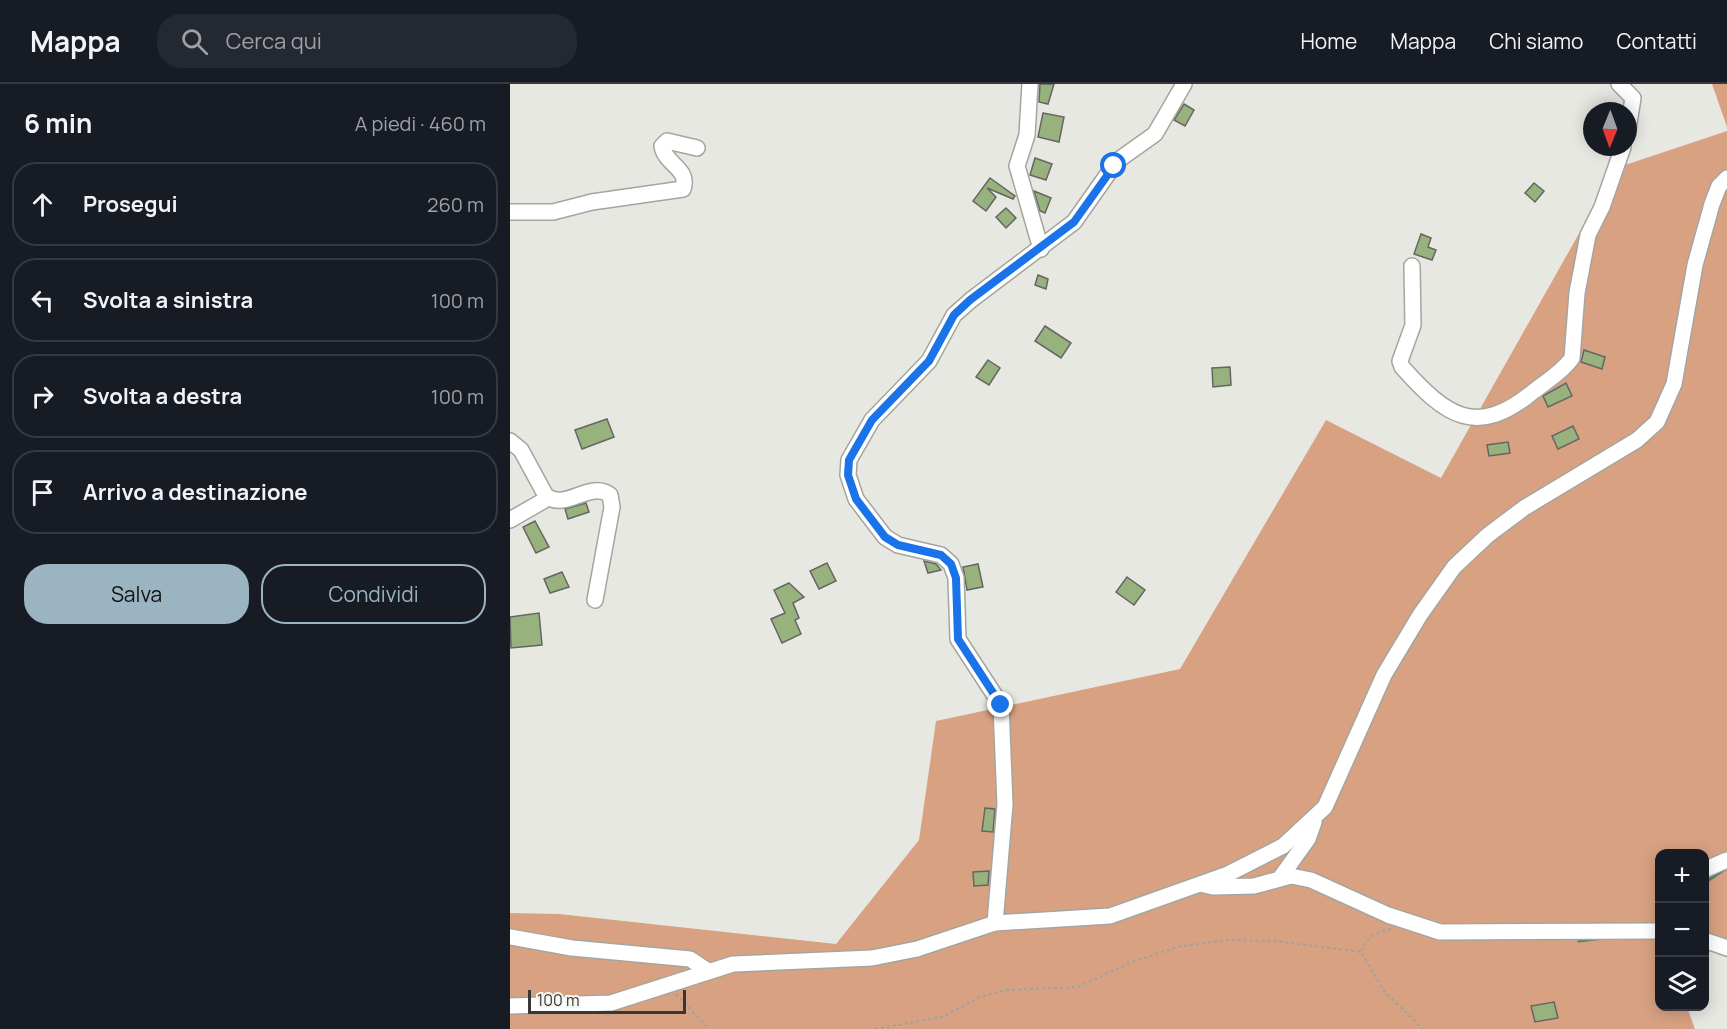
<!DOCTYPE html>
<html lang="it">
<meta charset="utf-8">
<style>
:root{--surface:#171b24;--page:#242831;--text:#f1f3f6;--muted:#9ea1a6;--line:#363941;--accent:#9bb4c2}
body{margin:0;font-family:Manrope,sans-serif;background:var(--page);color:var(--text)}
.controls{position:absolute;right:18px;bottom:18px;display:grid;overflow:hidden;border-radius:12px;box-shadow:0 3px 15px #0003}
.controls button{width:54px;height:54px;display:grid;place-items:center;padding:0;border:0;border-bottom:2px solid var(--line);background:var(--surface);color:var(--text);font:30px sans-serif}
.compass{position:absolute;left:1073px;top:18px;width:54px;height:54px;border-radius:50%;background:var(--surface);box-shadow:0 3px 15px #0003;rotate:181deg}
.scale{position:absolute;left:18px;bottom:15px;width:158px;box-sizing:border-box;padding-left:6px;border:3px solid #373735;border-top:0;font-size:16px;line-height:21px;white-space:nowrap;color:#373735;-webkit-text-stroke:4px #f5f5f1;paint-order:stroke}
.stop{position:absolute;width:18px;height:18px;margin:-14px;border:4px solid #1a73e8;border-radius:50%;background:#fff}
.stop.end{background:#1a73e8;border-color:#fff;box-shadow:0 2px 6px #0008}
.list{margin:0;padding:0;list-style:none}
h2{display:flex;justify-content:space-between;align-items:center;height:78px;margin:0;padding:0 24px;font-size:26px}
h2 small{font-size:20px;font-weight:400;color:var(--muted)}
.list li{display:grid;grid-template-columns:39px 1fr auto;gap:18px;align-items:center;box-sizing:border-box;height:84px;margin:0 12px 12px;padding:0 12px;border:2px solid var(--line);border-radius:24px}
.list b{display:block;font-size:22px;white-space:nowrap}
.list em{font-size:20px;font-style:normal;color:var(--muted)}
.actions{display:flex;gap:12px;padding:18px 24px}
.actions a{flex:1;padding:14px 0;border:2px solid var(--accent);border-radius:24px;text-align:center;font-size:21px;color:var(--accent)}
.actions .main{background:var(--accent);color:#111}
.icon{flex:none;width:33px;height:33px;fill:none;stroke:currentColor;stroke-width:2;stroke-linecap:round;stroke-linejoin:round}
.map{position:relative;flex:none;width:1217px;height:945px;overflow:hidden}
header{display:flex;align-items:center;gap:36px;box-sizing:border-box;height:84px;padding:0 30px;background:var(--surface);border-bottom:2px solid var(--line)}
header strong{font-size:28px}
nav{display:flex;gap:33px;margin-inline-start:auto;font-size:21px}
.search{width:420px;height:54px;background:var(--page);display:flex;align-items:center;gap:15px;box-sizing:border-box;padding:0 21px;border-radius:24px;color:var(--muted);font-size:22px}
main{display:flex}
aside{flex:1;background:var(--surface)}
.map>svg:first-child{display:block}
.forest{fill:#d8a282}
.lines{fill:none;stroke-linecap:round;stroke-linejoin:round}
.stream{stroke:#598067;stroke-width:3}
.building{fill:#98b27d;stroke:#646663;stroke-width:1.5}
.minor-casing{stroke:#a5a5a0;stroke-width:18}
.path{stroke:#a1a19d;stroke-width:2;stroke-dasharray:3 3;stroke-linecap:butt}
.minor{stroke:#fff;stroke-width:15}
.route{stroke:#1a73e8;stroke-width:8}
</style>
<header>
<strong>Mappa</strong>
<div class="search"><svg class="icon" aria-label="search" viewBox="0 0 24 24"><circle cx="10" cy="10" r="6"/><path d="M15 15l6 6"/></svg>Cerca qui</div>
<nav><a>Home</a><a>Mappa</a><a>Chi siamo</a><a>Contatti</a></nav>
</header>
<main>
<aside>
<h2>6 min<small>A piedi · 460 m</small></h2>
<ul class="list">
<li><svg class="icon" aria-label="ahead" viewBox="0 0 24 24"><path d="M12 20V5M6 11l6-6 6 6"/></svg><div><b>Prosegui</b></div><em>260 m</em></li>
<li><svg class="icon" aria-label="left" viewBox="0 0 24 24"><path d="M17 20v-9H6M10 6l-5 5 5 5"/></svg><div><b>Svolta a sinistra</b></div><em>100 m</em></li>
<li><svg class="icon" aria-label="right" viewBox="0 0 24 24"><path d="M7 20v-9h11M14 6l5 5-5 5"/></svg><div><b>Svolta a destra</b></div><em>100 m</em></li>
<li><svg class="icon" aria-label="arrive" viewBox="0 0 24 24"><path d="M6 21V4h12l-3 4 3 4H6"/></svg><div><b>Arrivo a destinazione</b></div></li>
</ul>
<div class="actions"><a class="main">Salva</a><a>Condividi</a></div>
</aside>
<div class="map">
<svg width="1217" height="945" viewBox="0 0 1217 945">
<rect width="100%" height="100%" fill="#e8e8e3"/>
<g class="forest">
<polygon points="1202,0 1217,0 1217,43"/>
<polygon points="1217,47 1217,860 1195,851 1194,770 1150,770 1150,922 1177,923 1185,945 0,945 0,829 49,830 326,860 409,756 426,637 670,585 816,336 931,394 1106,84"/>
</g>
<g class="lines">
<g class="stream">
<polyline points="1194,799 1217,784"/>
<polyline points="1069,857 1094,854"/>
</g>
</g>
<g class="building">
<polygon points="530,0 544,0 538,20 529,18"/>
<polygon points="674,20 684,26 675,42 664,36"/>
<polygon points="533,29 554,33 549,58 528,53"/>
<polygon points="525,74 542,80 536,96 520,91"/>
<polygon points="480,94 505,112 503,115 477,104 486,113 476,127 463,117"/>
<polygon points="1024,99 1034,107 1025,118 1015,109"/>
<polygon points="524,107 541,114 535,129 530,127"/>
<polygon points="496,124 506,134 496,144 486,133"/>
<polygon points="911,150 921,154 918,163 926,166 922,176 904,170"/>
<polygon points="528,191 538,195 536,205 525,201"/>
<polygon points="535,242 561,259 551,274 525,257"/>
<polygon points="1074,266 1095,273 1092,285 1071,278"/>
<polygon points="478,276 490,284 479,301 466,293"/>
<polygon points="720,283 721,301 703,303 702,284"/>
<polygon points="1056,299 1062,312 1038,323 1033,312"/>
<polygon points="97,335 104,353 72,365 65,346"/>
<polygon points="1063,342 1069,355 1048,365 1042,352"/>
<polygon points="998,358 1000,369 979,372 977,361"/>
<polygon points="76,419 79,428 58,435 55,425"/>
<polygon points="25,437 39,463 26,469 13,443"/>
<polygon points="414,477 426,480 431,486 418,489"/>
<polygon points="317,479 326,497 309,505 300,487"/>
<polygon points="468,480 473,503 457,506 453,483"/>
<polygon points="52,488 59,503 40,509 34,495"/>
<polygon points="617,493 635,506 624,521 606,508"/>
<polygon points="279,499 294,513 283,519 289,534 285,536 291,550 272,559 261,535 275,529 264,506"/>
<polygon points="29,529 32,561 1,564 0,533"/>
<polygon points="475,724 485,725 483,748 472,747"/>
<polygon points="479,787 478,801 464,802 463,788"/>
<polygon points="1044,918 1048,934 1025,938 1021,922"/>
</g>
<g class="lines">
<defs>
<g id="minor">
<polyline points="520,0 517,51 507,82 531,165"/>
<polyline points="1109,0 1123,14 1118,45"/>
<path d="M0 128H43L82 118 173 105C180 84 155 81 152 62L157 57 187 64"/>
<path d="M902 182 903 241 890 277 892 283C936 332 966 355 1024 307 1037 297 1053 287 1062 274L1067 209 1078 151 1092 123 1113 63"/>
<path d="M0 357 11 366 36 412C56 427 80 396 100 411L102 423 85 516"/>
<polyline points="0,436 33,417 36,412"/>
<polyline points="1194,786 1217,776"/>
<polyline points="770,794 798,755 804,738"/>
<polyline points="694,801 703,803 744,802 781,792 801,796 878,831 930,848 1150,847"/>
<polyline points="485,839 495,720 491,621 448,555 446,494 441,480 431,471 388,461 375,453 346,415 338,391 339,376 362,336 419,277 444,231 461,216 564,138 607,77 645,50 674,0"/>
<polyline points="0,853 62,864 180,875 198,887"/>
<polyline points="1194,856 1217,864"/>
<polyline points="0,922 101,919 223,880 362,874 407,865 485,839 600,832 718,790 773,762 815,723 874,591 910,531 944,483 978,451 1014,424 1127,356 1147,338 1164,300 1185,181 1202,120 1209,102 1217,94"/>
</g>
</defs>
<use href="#minor" class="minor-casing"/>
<g class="path">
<path d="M881 845C866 848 856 853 851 868L874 907 913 945"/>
<polyline points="166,910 199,945"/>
<polyline points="365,945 432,933 470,913 496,906 568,903 619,879 667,863 716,856 764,857 851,868"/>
</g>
<use href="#minor" class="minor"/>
</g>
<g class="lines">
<polyline class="route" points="491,621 448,555 446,494 441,480 431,471 388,461 375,453 346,415 338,391 339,376 362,336 419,277 444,231 460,216 564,138 604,82"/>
</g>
</svg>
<div class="controls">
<button>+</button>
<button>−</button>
<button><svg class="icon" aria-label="layers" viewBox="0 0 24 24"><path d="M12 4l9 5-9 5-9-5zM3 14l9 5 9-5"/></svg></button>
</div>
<svg class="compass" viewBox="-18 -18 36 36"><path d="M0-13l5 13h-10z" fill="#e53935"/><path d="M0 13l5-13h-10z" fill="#9ea1a6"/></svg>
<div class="scale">100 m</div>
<div class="stop" style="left:604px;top:82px"></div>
<div class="stop end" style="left:491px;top:621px"></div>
</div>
</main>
